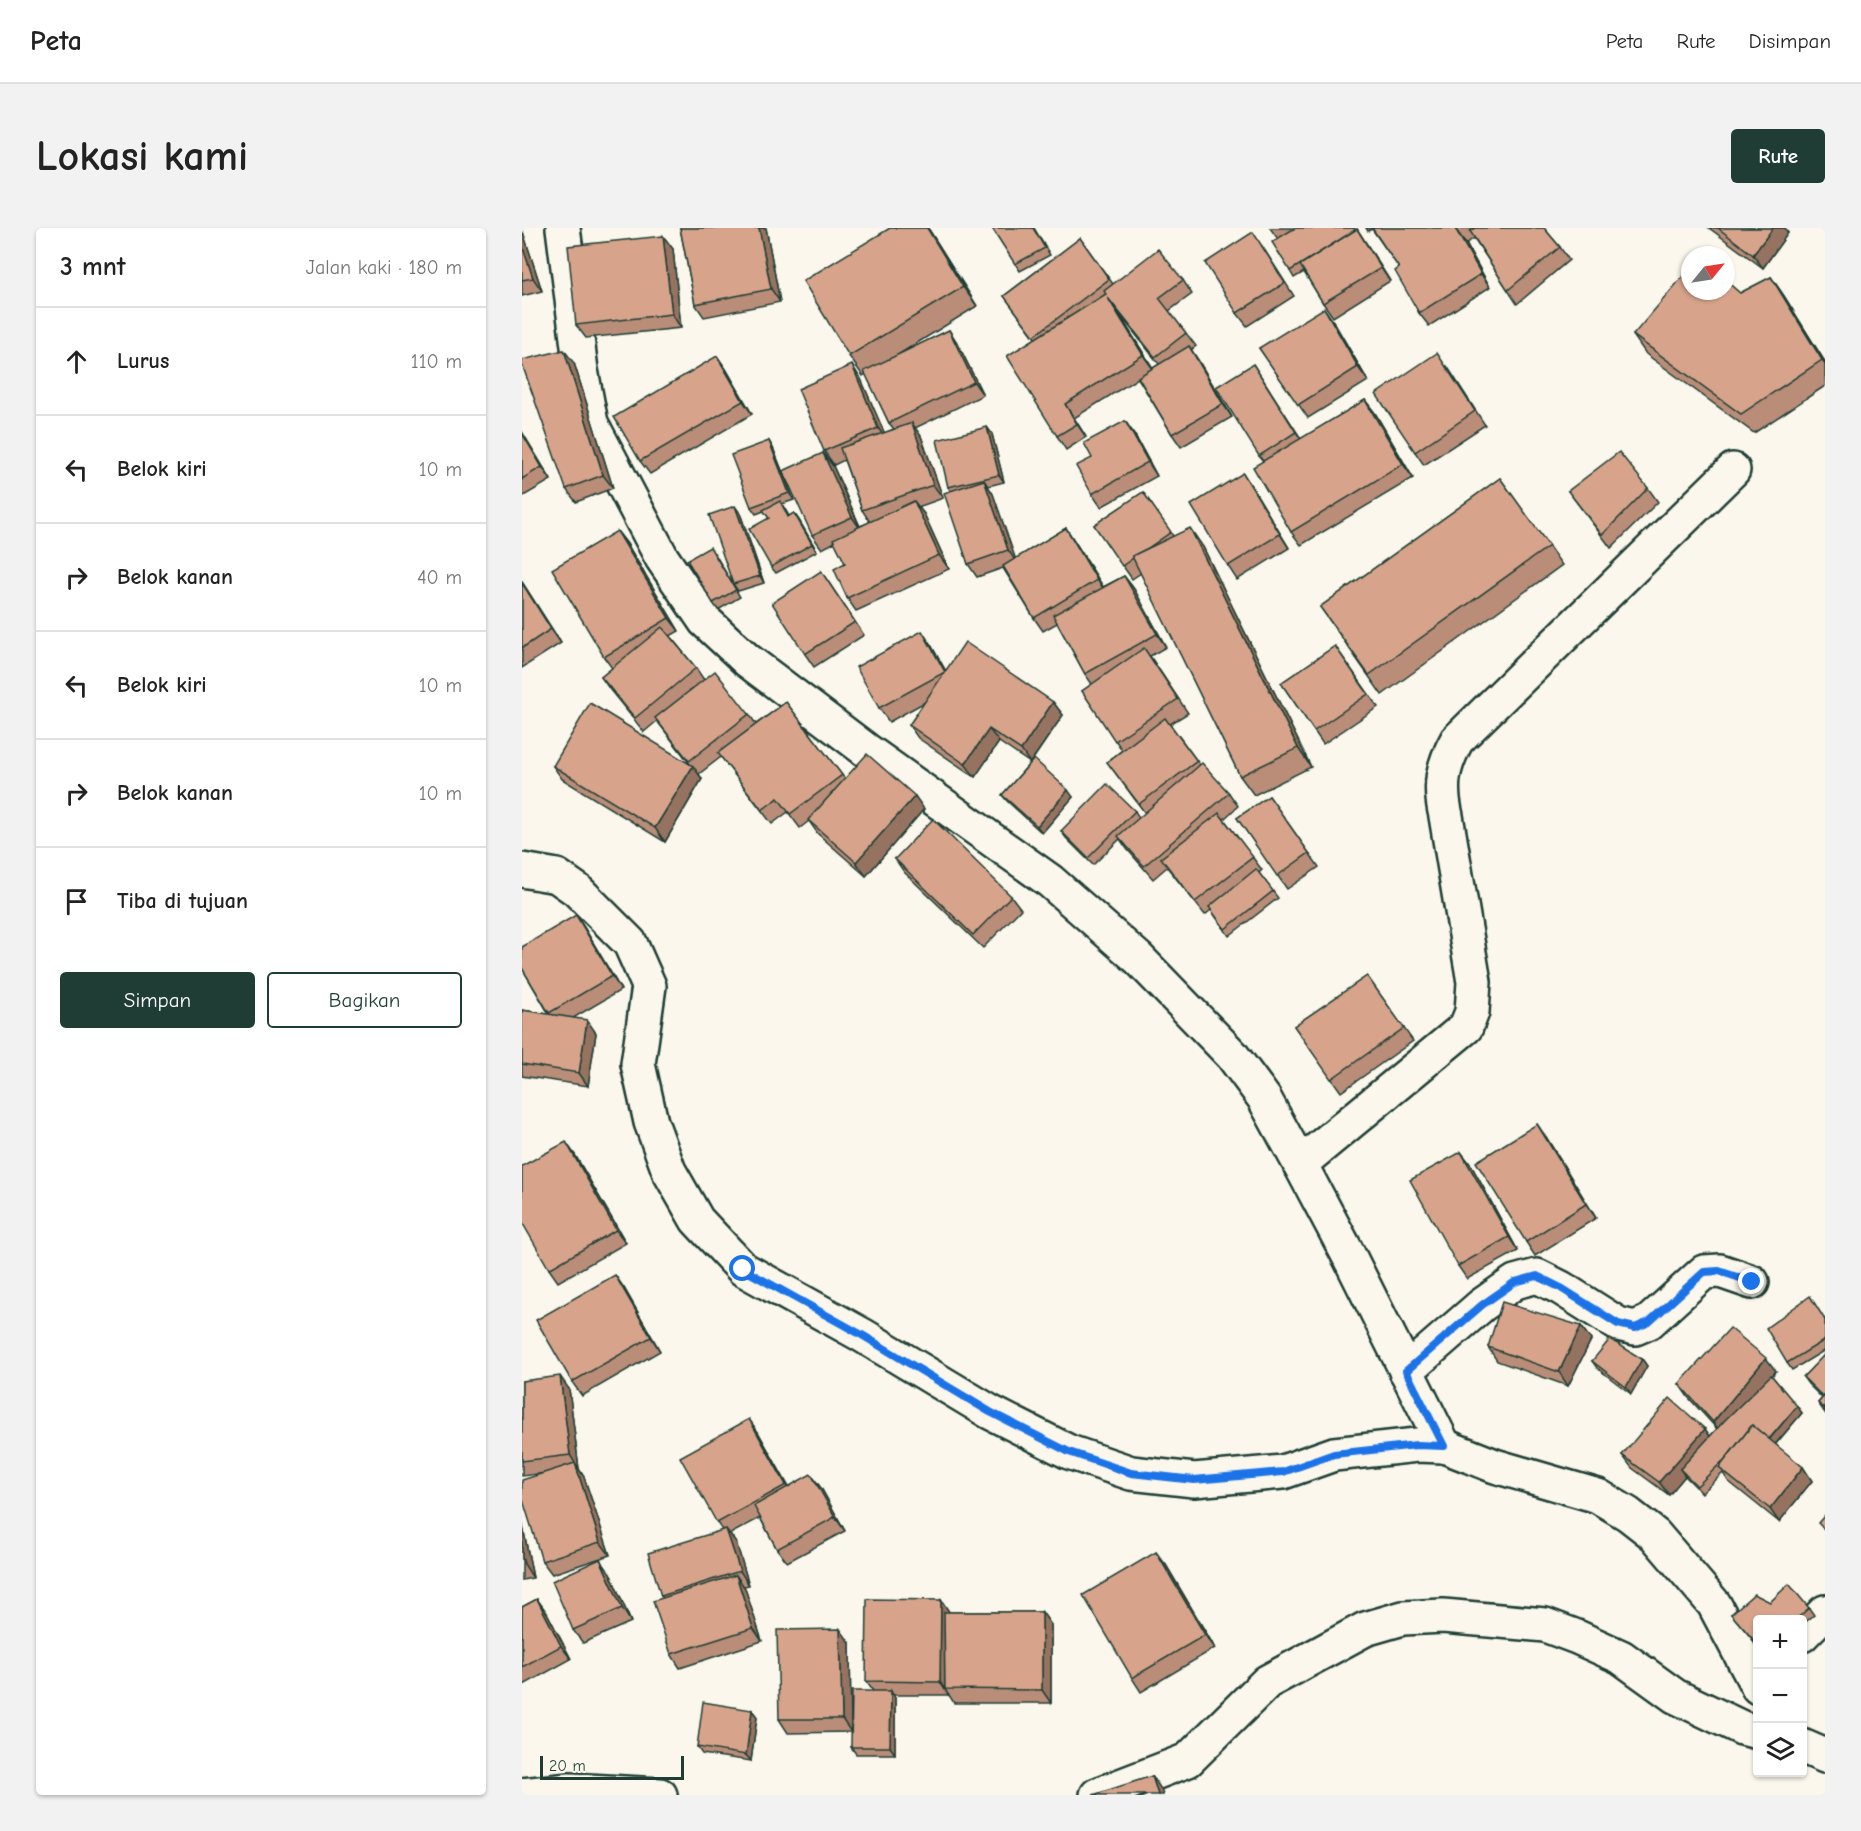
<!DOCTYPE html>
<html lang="id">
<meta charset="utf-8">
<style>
:root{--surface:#fff;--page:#f2f2f2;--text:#222;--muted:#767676;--line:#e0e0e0;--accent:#1f3d34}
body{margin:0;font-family:"Comic Neue",sans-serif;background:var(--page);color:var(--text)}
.controls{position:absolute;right:18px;bottom:18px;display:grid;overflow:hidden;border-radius:6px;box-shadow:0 2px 4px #0004}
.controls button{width:54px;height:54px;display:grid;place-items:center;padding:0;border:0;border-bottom:2px solid var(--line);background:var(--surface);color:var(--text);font:30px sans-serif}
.compass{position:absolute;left:1159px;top:18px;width:54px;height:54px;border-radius:50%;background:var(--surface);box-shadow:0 2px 4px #0004;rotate:60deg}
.scale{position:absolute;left:18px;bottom:15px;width:144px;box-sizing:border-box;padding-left:6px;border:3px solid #1f3d34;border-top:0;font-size:16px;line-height:21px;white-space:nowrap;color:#1f3d34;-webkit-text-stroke:4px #fbf7ec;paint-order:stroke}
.stop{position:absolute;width:18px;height:18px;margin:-14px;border:4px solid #1a73e8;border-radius:50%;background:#fff}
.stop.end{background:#1a73e8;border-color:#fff;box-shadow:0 2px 6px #0008}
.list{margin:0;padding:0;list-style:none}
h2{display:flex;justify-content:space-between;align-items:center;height:78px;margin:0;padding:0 24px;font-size:26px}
h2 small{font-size:20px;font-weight:400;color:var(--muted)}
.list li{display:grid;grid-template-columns:39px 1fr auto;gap:18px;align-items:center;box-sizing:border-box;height:108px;padding:0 24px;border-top:2px solid var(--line)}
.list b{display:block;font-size:22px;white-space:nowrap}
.list em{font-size:20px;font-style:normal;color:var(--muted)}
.actions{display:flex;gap:12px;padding:18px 24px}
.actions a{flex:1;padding:14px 0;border:2px solid var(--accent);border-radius:6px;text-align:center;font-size:21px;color:var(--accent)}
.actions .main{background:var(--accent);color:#fff}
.icon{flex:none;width:33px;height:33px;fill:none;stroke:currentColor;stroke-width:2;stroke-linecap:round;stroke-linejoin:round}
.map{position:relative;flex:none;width:1303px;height:1567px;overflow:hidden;border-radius:6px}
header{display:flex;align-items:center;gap:36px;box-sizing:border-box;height:84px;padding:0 30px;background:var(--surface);border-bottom:2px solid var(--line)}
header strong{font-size:28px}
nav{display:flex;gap:33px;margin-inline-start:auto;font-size:21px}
.intro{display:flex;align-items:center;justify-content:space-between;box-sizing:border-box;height:144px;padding:0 36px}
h1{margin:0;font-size:42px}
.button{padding:15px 27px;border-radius:6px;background:var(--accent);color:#fff;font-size:21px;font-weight:700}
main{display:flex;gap:36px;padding:0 36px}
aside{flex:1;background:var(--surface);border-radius:6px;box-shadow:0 2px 4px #0004}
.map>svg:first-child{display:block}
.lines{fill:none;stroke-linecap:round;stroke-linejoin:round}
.minor-casing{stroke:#1f3d34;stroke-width:38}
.minor{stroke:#fbf7ec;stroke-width:33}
.wall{fill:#b98d78;stroke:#1f3d34;stroke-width:1.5;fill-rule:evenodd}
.shaded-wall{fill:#967361;stroke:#1f3d34;stroke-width:1.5}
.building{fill:#d7a48b;stroke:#1f3d34;stroke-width:1.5}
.route{stroke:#1a73e8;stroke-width:8}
</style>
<header>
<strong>Peta</strong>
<nav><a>Peta</a><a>Rute</a><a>Disimpan</a></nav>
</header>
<div class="intro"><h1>Lokasi kami</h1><a class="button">Rute</a></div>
<main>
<aside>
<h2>3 mnt<small>Jalan kaki · 180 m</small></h2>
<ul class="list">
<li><svg class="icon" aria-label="ahead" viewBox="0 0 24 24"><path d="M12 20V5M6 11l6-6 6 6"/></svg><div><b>Lurus</b></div><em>110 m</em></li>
<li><svg class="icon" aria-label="left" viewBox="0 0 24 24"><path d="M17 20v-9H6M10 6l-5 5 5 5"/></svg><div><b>Belok kiri</b></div><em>10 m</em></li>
<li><svg class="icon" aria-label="right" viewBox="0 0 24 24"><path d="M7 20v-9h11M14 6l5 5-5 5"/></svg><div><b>Belok kanan</b></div><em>40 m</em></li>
<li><svg class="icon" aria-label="left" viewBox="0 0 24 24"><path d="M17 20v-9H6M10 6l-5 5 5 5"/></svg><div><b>Belok kiri</b></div><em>10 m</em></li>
<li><svg class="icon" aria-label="right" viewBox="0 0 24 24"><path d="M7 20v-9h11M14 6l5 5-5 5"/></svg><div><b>Belok kanan</b></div><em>10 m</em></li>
<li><svg class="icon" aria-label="arrive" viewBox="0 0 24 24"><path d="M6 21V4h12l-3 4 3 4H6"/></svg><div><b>Tiba di tujuan</b></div></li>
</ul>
<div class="actions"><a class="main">Simpan</a><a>Bagikan</a></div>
</aside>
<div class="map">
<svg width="1303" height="1567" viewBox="0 0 1303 1567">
<rect width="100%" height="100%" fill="#fbf7ec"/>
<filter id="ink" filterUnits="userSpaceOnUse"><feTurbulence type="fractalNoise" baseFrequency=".0167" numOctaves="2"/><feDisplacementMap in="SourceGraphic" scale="12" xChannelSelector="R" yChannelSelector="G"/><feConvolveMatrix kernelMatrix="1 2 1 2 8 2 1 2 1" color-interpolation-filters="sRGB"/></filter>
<g filter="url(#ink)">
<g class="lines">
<defs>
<g id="minor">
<polyline points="41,0 59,142 69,195 140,330 183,393 225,432 344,522 528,653 617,731 710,827 742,870 778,936 828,1030 922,1218"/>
<polyline points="0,642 35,648 55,662 108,715 127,758 116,836 129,894 147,943 175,992 221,1041 340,1107 468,1184 547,1224 609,1245 672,1252 761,1244 812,1226 895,1217 922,1218 973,1238 1076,1268 1106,1286 1133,1307 1192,1376 1236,1459"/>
<path d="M778 936 944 799 950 784 952 754 924 588C917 558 920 539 935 512L1211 242"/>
<polyline points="884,1143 960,1077 993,1054 1015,1048 1039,1060 1096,1096 1113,1100 1127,1094 1182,1044 1198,1043 1230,1054"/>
<polyline points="1280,1407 1303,1384"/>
<polyline points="1280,1518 1303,1528"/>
<polyline points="0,1567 48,1562 138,1567"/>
<polyline points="575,1567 666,1532 745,1454 843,1401 881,1390 921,1388 1023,1397 1055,1409 1099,1429 1153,1468 1220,1500 1236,1504"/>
</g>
</defs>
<use href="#minor" class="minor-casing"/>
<use href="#minor" class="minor"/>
</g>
<g class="wall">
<polygon points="158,0 244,0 258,74 182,89 173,76"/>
<polygon points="368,0 406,0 455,78 374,128 427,102 436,116 461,167 393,200 399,208 421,270 396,279 402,286 427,341 334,383 325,370 323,335 313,314 300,321 290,307 301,225 311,238 338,298 348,294 340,282 322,232 312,237 302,223 339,151 362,205 372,201 367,195 344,146 341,148 327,128"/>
<polygon points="470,0 512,0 528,27 498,43"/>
<polygon points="748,0 832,0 834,2 835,1 844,15 868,53 811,89 801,75 782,44 772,50 768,43 756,11"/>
<polygon points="844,0 1022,0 1038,19 1047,32 995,76 952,10 944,16 968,59 907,98 897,85 877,40 850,1 846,3"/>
<polygon points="1187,0 1263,0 1266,5 1241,40"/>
<polygon points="0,1 20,63 0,68"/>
<polygon points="141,8 151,21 159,100 64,110 54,97"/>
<path d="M558 10 591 56 661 52 670 66 647 83 674 118 669 122 676 132 710 189 659 219 650 206 616 150 552 190 564 209 544 222 535 208 513 110 482 68ZM595 83 637 136 631 140Z"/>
<polygon points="740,18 772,68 725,98 715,85"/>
<polygon points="1249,49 1262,68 1303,134 1303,158 1232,205 1124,126 1111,107 1218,65"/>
<polygon points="811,93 846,153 786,190 737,120"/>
<polygon points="195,128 204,141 230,186 128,246 118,233"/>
<polygon points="52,135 91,260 54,274 44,261"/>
<polygon points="925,138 963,197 902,237 893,224"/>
<polygon points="740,150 779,211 843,172 853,185 891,250 779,317 769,304 741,233 737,228"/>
<polygon points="603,193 612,206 635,248 579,279 570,266 570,230"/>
<polygon points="465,199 470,206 482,254 466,258 471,266 493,331 544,300 553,314 581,359 602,348 612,361 644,419 628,428 666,485 648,496 678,537 707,565 716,578 702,591 740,642 737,645 756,670 707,708 689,682 683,687 645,639 631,651 605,621 598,611 571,637 544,610 539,603 613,583 617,590 623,585 585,534 600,522 560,463 570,456 563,446 535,395 521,403 512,390 481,340 455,349 446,336 429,263 426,259"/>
<polygon points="0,204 29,252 0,269"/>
<polygon points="247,213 251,220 272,272 260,276 267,288 272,285 295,323 254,345 249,339 247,290 242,283 234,286 229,279"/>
<polygon points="978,250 1040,337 860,467 798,379"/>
<polygon points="730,259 767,320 715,352 706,338"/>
<polygon points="1126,260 1136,274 1089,320 1046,263"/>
<polygon points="621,264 651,308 681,319 789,539 732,567 718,548 619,345 610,351 572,297"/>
<polygon points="218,285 242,355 216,363 211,356"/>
<polygon points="95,303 105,316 157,403 148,408 174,440 182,452 227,486 234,496 264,474 323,551 402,581 344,648 296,606 287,593 278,600 266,584 250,596 199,529 177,546 180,551 143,614 40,551 31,538 168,536 135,493 122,504 88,462 79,449 90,440 82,429"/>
<polygon points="193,326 218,369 196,382 191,375"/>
<polygon points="299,343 342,407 292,439 283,426"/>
<polygon points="0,354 39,415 0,440"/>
<polygon points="409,417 424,443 531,474 541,487 509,534 551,569 520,605 485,573 480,567 508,535 477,514 453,549 396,510 387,497 403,474 367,494 357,480"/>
<polygon points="813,418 856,479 801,516 759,455"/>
<polygon points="747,568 797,639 765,661 715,590"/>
<polygon points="373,631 489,668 499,681 461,720 382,644"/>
<polygon points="54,687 63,701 99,762 51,790 74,805 66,858 0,848 0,782 27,786 0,740"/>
<polygon points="845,748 891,813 819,864 772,798"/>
<polygon points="1024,909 1074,990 1013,1028 1004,1014"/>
<polygon points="939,924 949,937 996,1023 945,1051 936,1038"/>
<polygon points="53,927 104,1015 36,1054 27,1041"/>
<polygon points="102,1060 138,1123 60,1168 50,1154"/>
<polygon points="1303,1091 1303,1122 1270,1142 1265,1135"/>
<polygon points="1059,1098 1069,1112 1046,1158 975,1133 966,1119"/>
<polygon points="1303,1126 1303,1185 1296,1175 1300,1170 1286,1156 1281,1149"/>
<polygon points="1120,1131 1125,1138 1109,1166 1075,1140 1070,1133"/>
<polygon points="1254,1143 1250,1148 1280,1185 1253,1217 1281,1239 1290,1253 1257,1294 1206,1253 1201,1245 1180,1265 1163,1248 1147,1267 1110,1240 1100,1227 1183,1201 1188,1208 1195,1201 1166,1169 1157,1156"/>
<polygon points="0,1153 47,1161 57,1241 62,1249 88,1327 30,1346 20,1333 23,1245 0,1248"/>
<polygon points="236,1204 267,1259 299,1260 323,1303 265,1334 255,1321 238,1290 208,1306 214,1314 227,1357 222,1358 240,1413 158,1440 149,1426 141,1370 139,1368 200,1302 195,1295"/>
<polygon points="0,1294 11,1350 0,1352"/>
<polygon points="644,1337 693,1420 619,1464 610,1450"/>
<polygon points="88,1345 109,1394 61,1415 51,1402"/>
<polygon points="15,1371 25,1385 49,1431 0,1458 0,1379"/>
<polygon points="419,1372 427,1384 520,1384 529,1397 529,1475 432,1475 427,1467 371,1467 373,1470 373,1526 334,1526 329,1519 351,1463 344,1453"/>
<polygon points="1248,1374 1287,1380 1292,1387 1281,1396 1281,1392 1236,1392 1236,1418 1209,1386"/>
<polygon points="328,1415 329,1504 266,1505 257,1491"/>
<polygon points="230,1482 235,1489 229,1533 180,1526 175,1519"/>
</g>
<g class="shaded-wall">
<polygon points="237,0 244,0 258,74 249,61"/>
<polygon points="405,0 406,0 455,78 441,59"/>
<polygon points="1251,0 1263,0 1266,5 1241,40 1231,27"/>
<polygon points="0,1 20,63 11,50 0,17"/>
<polygon points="835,1 844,15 868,53 859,40"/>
<polygon points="934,2 944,16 968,59 959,46"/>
<polygon points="141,8 151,21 159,100 150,86"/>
<polygon points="1249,49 1262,68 1303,134 1303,136"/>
<polygon points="586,70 595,83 631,141 621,127"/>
<polygon points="802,80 811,93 846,153 836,139"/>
<polygon points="427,102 436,116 461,167 452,154"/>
<polygon points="667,118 676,132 710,189 701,176"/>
<polygon points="42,122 52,135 91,260 81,247"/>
<polygon points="195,128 204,141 230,186 221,173"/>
<polygon points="731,136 740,150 783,217 774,204"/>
<polygon points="330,137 339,151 366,213 356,200"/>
<polygon points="843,172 853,185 891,250 881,236"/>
<polygon points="543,176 552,190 564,209 555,196"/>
<polygon points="603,193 612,206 635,248 626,234"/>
<polygon points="390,195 399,208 421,270 411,257"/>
<polygon points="465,199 470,206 482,254 477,247"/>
<polygon points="0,204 29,252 20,239 0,205"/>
<polygon points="247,213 251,220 272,272 267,265"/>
<polygon points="301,225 311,238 339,302 330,289"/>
<polygon points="721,245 730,259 767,320 758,306"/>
<polygon points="462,252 471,266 495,335 486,322"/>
<polygon points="392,273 402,286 427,341 417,327"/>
<polygon points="213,278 218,285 242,355 238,348"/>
<polygon points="272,285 277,292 295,323 290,316"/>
<polygon points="544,300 553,314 585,365 575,352"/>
<polygon points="668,300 681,319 789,539 776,520"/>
<polygon points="95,303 105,316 157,403 147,390"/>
<polygon points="602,348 612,361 644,419 635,406"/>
<polygon points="0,354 39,415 29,401"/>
<polygon points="400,403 409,417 432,458 423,444"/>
<polygon points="531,474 541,487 508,535 499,522"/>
<polygon points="467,501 477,514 453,549 443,536"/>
<polygon points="171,538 180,551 143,614 133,600"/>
<polygon points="546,562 551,569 520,605 515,598"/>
<polygon points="393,568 402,581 344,648 334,634"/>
<polygon points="54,687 63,701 99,762 90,748"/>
<polygon points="65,792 74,805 66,858 57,845"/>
<polygon points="1015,896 1024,909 1074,990 1064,976"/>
<polygon points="44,914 53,927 104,1015 94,1002"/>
<polygon points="939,924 949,937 996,1023 987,1009"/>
<polygon points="93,1047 102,1060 138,1123 129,1109"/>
<polygon points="1059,1098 1069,1112 1046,1158 1037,1144"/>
<polygon points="1244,1130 1254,1143 1200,1207 1191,1194"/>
<polygon points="1120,1131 1125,1138 1109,1166 1104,1159"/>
<polygon points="38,1148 47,1161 57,1241 48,1227"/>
<polygon points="1275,1178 1280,1185 1250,1220 1246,1213"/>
<polygon points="227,1191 236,1204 273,1271 264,1257"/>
<polygon points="1183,1201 1192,1214 1158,1241 1163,1248 1147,1267 1137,1254"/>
<polygon points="53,1235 62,1249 88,1327 78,1314"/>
<polygon points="1281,1239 1290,1253 1257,1294 1248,1281"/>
<polygon points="289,1246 299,1260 323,1303 313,1289"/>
<polygon points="0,1294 11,1350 2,1336 0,1329"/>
<polygon points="204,1301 214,1314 227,1357 218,1343"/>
<polygon points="634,1324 644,1337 693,1420 683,1407"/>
<polygon points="78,1331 88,1345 109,1394 100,1380"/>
<polygon points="214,1347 223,1360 240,1413 231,1400"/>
<polygon points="15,1371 25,1385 49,1431 39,1418"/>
<polygon points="419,1372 428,1385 423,1461 427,1468 418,1454"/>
<polygon points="520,1384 529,1397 529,1475 520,1462"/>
<polygon points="318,1401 328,1415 329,1504 320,1491"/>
<polygon points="369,1463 373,1470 373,1526 368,1519"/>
<polygon points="230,1482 235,1489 229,1533 224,1527"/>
<polygon points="630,1548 639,1561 641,1567 636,1567"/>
</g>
<g class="building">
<polygon points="158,0 237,0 249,61 173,76"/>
<polygon points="368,0 405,0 441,59 327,128 281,53"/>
<polygon points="470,0 511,0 523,20 493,36"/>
<polygon points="773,0 832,0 833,2 768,43 750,14"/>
<polygon points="850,0 938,0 934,2 959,46 897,85 873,43 877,40"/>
<polygon points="953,0 1022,0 1038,19 986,62 948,3"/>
<polygon points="1196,0 1251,0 1231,27"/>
<polygon points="835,1 859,40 801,75 778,37"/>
<polygon points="731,4 763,55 715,85 683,35"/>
<polygon points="141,8 150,86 54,97 46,18"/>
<polygon points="558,10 587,51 512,108 482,68"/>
<polygon points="0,17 11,50 0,52"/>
<polygon points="636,21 661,52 637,70 664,105 633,129 586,70 621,127 543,176 555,196 535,208 485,128 584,66 582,63"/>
<polygon points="1168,40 1168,63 1204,63 1204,53 1218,65 1249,49 1300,132 1219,186 1111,107"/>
<polygon points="802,80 836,139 776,177 737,120"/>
<polygon points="427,102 452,154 367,195 342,143"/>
<polygon points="667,118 701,176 650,206 616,149"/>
<polygon points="42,122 81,247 44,261 0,136 0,132"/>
<polygon points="915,125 953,183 893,224 854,166"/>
<polygon points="195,128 221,173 118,233 92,189"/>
<polygon points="731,136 774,204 737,228 694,159"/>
<polygon points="330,137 356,200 302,223 276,161"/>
<polygon points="843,172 881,236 769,304 731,239"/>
<polygon points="603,193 626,234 570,266 554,238 570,230 562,215"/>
<polygon points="390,195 411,257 340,282 318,220"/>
<polygon points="465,199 477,247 426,259 415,212"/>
<polygon points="0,205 20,239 0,251"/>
<polygon points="247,213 267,265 229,279 209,227"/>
<polygon points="1097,224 1126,260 1080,307 1046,263"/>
<polygon points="301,225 330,289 290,307 261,243"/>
<polygon points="721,245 758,306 706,338 669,277"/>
<polygon points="978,250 1027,318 847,447 798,379"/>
<polygon points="462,252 486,322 446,336 422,265"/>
<polygon points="621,264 649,304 626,320 610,328 611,330 600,338 572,297"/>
<polygon points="258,273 266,289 272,285 290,316 249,339 227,301 247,290 241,282"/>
<polygon points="392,273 417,327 325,370 312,341 323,335 311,311"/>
<polygon points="213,278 238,348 211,356 187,287"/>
<polygon points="544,300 575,352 512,390 481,338"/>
<polygon points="668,300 776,520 718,548 610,328"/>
<polygon points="95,303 147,390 82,429 30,341"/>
<polygon points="188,319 214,362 191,375 165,332"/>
<polygon points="299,343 333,394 283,426 250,375"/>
<polygon points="602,348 635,406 563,446 531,387"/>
<polygon points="0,355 29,401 0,420"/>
<polygon points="140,399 174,440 113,490 79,449"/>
<polygon points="400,403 423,444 357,480 334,439"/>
<polygon points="443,414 531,474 499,522 467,501 443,536 387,497"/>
<polygon points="813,418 846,466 792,503 759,455"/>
<polygon points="622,420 656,471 593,513 560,463"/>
<polygon points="193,443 227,486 167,533 133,490"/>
<polygon points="264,474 320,547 268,586 256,570 240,582 196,525"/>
<polygon points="68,475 171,538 133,600 31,538"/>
<polygon points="643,490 675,533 617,576 585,534"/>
<polygon points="345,526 393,568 334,634 286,592"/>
<polygon points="512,531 546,562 515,598 480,567"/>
<polygon points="680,535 707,565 622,638 596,608"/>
<polygon points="585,556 613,583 566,630 539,603"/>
<polygon points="747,568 787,625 755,648 715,590"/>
<polygon points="697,585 731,629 673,674 639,630"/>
<polygon points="411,591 489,668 451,707 373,631"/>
<polygon points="734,641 751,663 703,701 687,679"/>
<polygon points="54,687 90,748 27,785 0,740 0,719"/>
<polygon points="845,748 882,800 809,851 772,798"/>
<polygon points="0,782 65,792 57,845 0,836"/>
<polygon points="1015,896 1064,976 1004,1014 954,934"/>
<polygon points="44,914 94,1002 27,1041 0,994 0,938"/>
<polygon points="939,924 987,1009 936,1038 888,952"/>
<polygon points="93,1047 129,1109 50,1154 14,1092"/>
<polygon points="1288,1068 1303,1092 1303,1112 1265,1135 1244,1100"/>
<polygon points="980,1074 1059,1098 1037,1144 966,1119"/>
<polygon points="1208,1100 1244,1130 1191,1194 1157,1156"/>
<polygon points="1088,1111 1120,1131 1104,1159 1070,1133"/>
<polygon points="1303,1126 1303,1167 1301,1169 1281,1149"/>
<polygon points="1249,1147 1275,1178 1247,1211 1230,1197 1205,1229 1175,1258 1158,1241 1203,1192"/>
<polygon points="38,1148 48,1227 0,1233 0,1153"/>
<polygon points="1303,1167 1303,1181 1296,1175"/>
<polygon points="1148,1170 1183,1201 1137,1254 1100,1227"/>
<polygon points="227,1191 264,1257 195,1295 158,1229"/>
<polygon points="1230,1197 1281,1239 1248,1281 1197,1240"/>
<polygon points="53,1235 78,1314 20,1333 0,1269 0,1252"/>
<polygon points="289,1246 313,1289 255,1321 232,1278"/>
<polygon points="1303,1287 1303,1302 1296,1295"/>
<polygon points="204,1301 218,1343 139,1368 126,1325"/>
<polygon points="634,1324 683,1407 610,1450 561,1367"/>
<polygon points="78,1331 100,1380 51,1402 30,1353"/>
<polygon points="214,1347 231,1400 149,1426 131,1373"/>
<polygon points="1267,1356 1287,1380 1273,1392 1236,1392 1236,1417 1209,1386 1232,1366 1248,1374"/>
<polygon points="15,1371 39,1418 0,1439 0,1379"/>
<polygon points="345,1371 419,1372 418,1454 344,1453"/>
<polygon points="422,1384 520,1384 520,1462 423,1461"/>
<polygon points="318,1401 320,1491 257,1491 255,1402"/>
<polygon points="330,1463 369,1463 368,1519 329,1519"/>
<polygon points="181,1474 230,1482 224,1527 175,1519"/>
<polygon points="630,1548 636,1567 571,1567"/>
</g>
</g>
<g class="lines" filter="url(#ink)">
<polyline class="route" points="221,1041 340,1107 468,1184 547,1224 609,1245 672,1252 761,1244 812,1226 895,1217 922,1218 884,1143 960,1077 993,1054 1015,1048 1039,1060 1096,1096 1113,1100 1127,1094 1182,1044 1197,1043 1230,1054"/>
</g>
</svg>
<div class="controls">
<button>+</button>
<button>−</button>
<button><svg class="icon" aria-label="layers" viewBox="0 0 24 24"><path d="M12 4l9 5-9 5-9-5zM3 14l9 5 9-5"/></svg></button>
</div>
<svg class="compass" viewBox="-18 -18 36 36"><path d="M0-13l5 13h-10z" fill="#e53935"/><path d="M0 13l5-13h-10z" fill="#767676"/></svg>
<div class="scale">20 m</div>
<div class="stop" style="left:221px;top:1041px"></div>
<div class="stop end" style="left:1230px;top:1054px"></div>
</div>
</main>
